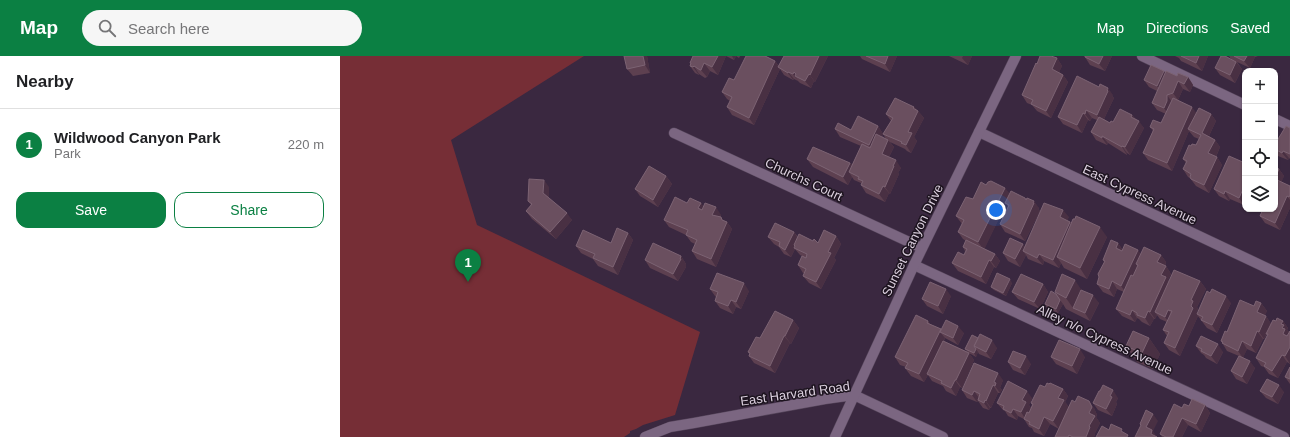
<!DOCTYPE html>
<meta charset="utf-8">
<style>
:root{--surface:#fff;--page:#f6f6f6;--text:#202124;--muted:#757577;--line:#e0e0e0;--accent:#0b8043}
body{margin:0;font-family:Arial,sans-serif;background:var(--page);color:var(--text)}
.controls{position:absolute;right:12px;top:12px;display:grid;overflow:hidden;border-radius:8px;box-shadow:0 1px 3px #0004}
.controls button{width:36px;height:36px;display:grid;place-items:center;padding:0;border:0;border-bottom:1px solid var(--line);background:var(--surface);color:var(--text);font:20px sans-serif}
.you{position:absolute;left:656px;top:154px;width:14px;height:14px;margin:-10px;border:3px solid #fff;border-radius:50%;background:#1a73e8;box-shadow:0 0 0 6px #1a73e833}
.badge{display:grid;place-items:center;width:26px;height:26px;border-radius:50%;background:var(--accent);color:#fff;font-size:13px;font-weight:700}
.pin{position:absolute;translate:-50% -33px;filter:drop-shadow(0 1px 2px #0008)}
.pin::after{content:'';position:absolute;top:21px;width:14px;height:12px;background:inherit;clip-path:polygon(0 0,100% 0,50% 100%)}
.list{margin:0;padding:0;list-style:none}
h2{display:flex;justify-content:space-between;align-items:center;height:52px;margin:0;padding:0 16px;font-size:17px}
h2 small{font-size:13px;font-weight:400;color:var(--muted)}
.list li{display:grid;grid-template-columns:26px 1fr auto;gap:12px;align-items:center;box-sizing:border-box;height:72px;padding:0 16px;border-top:1px solid var(--line)}
.list b{display:block;font-size:15px;white-space:nowrap}
.list p{margin:0;font-size:13px;white-space:nowrap;color:var(--muted)}
.list em{font-size:13px;font-style:normal;color:var(--muted)}
.actions{display:flex;gap:8px;padding:12px 16px}
.actions a{flex:1;padding:9px 0;border:1px solid var(--accent);border-radius:12px;text-align:center;font-size:14px;color:var(--accent)}
.actions .main{background:var(--accent);color:#fff}
.icon{flex:none;width:22px;height:22px;fill:none;stroke:currentColor;stroke-width:2;stroke-linecap:round;stroke-linejoin:round}
.map{position:relative;flex:none;width:950px;height:381px;overflow:hidden}
header{display:flex;align-items:center;gap:24px;box-sizing:border-box;height:56px;padding:0 20px;background:var(--accent);color:#fff}
header strong{font-size:19px}
nav{display:flex;gap:22px;margin-inline-start:auto;font-size:14px}
.search{width:280px;height:36px;background:var(--page);display:flex;align-items:center;gap:10px;box-sizing:border-box;padding:0 14px;border-radius:22px;color:var(--muted);font-size:15px}
main{display:flex}
aside{flex:1;background:var(--surface)}
.map>svg:first-child{display:block}
.green{fill:#762e36}
.lines{fill:none;stroke-linecap:round;stroke-linejoin:round}
.minor-casing{stroke:#55455a;stroke-width:11}
.minor{stroke:#7b6681;stroke-width:10}
.wall{fill:#5d4050}
.shaded-wall{fill:#493043}
.building{fill:#6a4f5f;stroke:#7c6373}
.labels{text-anchor:middle;stroke-width:3;stroke-linejoin:round;paint-order:stroke}
.street-label{font-size:13px;fill:#dbcfde;stroke:#1d141f}
</style>
<header>
<strong>Map</strong>
<div class="search"><svg class="icon" aria-label="search" viewBox="0 0 24 24"><circle cx="10" cy="10" r="6"/><path d="M15 15l6 6"/></svg>Search here</div>
<nav><a>Map</a><a>Directions</a><a>Saved</a></nav>
</header>
<main>
<aside>
<h2>Nearby<small></small></h2>
<ul class="list">
<li><span class="badge">1</span><div><b>Wildwood Canyon Park</b><p>Park</p></div><em>220 m</em></li>
</ul>
<div class="actions"><a class="main">Save</a><a>Share</a></div>
</aside>
<div class="map">
<svg width="950" height="381" viewBox="0 0 950 381">
<rect width="100%" height="100%" fill="#3a2840"/>
<polygon class="green" points="0,0 244,0 111,84 137,169 360,276 335,359 303,369 296,373 290,375 290,377 284,381 0,381"/>
<g class="lines">
<defs>
<g id="minor">
<polyline points="802,0 905,49"/>
<polyline points="935,63 950,70"/>
<polyline points="639,76 950,223"/>
<polyline points="334,77 582,192"/>
<polyline points="574,209 944,381"/>
<polyline points="305,381 330,371 354,367 485,343 514,339 603,381"/>
<polyline points="495,381 574,209 676,0"/>
</g>
</defs>
<use href="#minor" class="minor-casing"/>
<use href="#minor" class="minor"/>
</g>
<g class="wall">
<polygon points="307,0 310,17 293,20 287,13"/>
<polygon points="353,0 400,0 399,2 396,0 394,4 386,0 378,19 370,15 367,21 365,22 359,18 359,19 355,17 350,10 351,8 350,7"/>
<polygon points="426,0 427,1 435,5 439,10 488,0 475,26 474,25 471,32 460,27 458,25 454,23 453,24 444,19 440,13 414,69 392,59 387,51 390,45 387,43 382,36 394,24"/>
<polygon points="520,0 557,0 550,16 522,3"/>
<polygon points="609,0 632,0 628,9"/>
<polygon points="772,0 765,15 750,9 745,1"/>
<polygon points="835,0 868,0 862,15 841,5 839,2"/>
<polygon points="889,0 918,0 915,1 910,12 897,6 902,13 895,27 880,19 875,12 891,3"/>
<polygon points="717,2 722,10 719,16 723,19 728,26 711,62 697,55 692,49 687,47 682,39 697,8"/>
<polygon points="825,17 837,20 848,21 853,29 850,36 843,33 838,44 856,57 871,58 876,65 869,80 875,84 880,91 876,101 877,101 882,109 869,137 856,130 850,122 848,121 843,113 846,107 843,103 851,90 856,89 859,83 854,81 849,75 832,115 808,104 803,97 813,75 810,71 821,67 826,58 817,54 812,47 817,35 809,31 804,24"/>
<polygon points="773,39 772,40 774,42 764,63 770,67 773,66 792,59 804,72 790,99 787,97 787,99 768,87 767,89 756,84 751,76 757,64 752,62 750,65 748,64 742,77 723,68 718,61"/>
<polygon points="574,51 578,55 584,62 574,81 577,85 571,97 567,95 565,93 550,86 554,91 549,101 561,112 558,117 559,118 550,138 549,137 545,146 526,137 521,129 521,127 514,124 512,121 508,129 473,111 467,103 510,107 512,109 521,90 500,81 495,73 511,74 538,70 543,78 542,80 546,83 543,78 551,65 546,58"/>
<polygon points="950,72 950,103 949,102 948,104 938,100 935,95 935,88"/>
<polygon points="905,107 905,147 904,149 890,143 889,145 879,140 874,133"/>
<polygon points="939,113 944,120 941,126 950,130 950,152 940,174 925,167 920,160"/>
<polygon points="326,120 332,128 318,151 300,140 295,133"/>
<polygon points="646,129 686,144 699,152 698,153 700,155 685,185 665,176 660,168 668,151 666,148 644,193 655,198 660,205 656,212 654,211 646,228 618,215 612,207 624,199 625,195 623,191 626,185 623,183 618,176 622,168 616,160"/>
<polygon points="209,131 209,142 232,164 216,183 192,163 186,155 191,149 188,145"/>
<polygon points="347,147 361,147 363,151 381,159 380,161 383,164 387,166 392,173 376,211 357,203 352,195 355,188 351,186 346,179 329,171 324,164"/>
<polygon points="729,161 727,164 730,166 731,167 767,181 747,223 724,212 721,207 719,212 704,205 703,209 688,203 686,199 680,211 668,205 663,197 685,191"/>
<polygon points="454,176 458,181 478,187 496,180 501,188 494,202 496,204 481,233 469,227 463,220 464,217 463,217 458,209 462,200 460,199 455,193 451,201 444,198 439,191 434,188 428,181"/>
<polygon points="288,177 293,184 278,219 258,210 253,203 241,197 236,190 271,187"/>
<polygon points="778,187 782,193 801,198 821,199 826,206 825,210 826,210 831,218 828,224 829,225 860,225 866,233 857,251 858,253 857,256 857,257 891,247 877,277 867,272 858,260 840,300 829,294 824,287 827,280 823,274 827,266 820,263 817,259 815,263 814,263 810,270 802,266 799,263 797,262 795,266 782,260 776,253 784,236 777,233 774,241 763,236 757,228 764,206 763,204"/>
<polygon points="341,200 346,208 346,211 338,225 310,212 305,204"/>
<polygon points="672,227 666,240 654,234 651,231"/>
<polygon points="703,228 708,236 700,253 678,243 672,236"/>
<polygon points="370,233 409,235 401,253 396,251 393,258 380,252 375,245 376,241 375,240"/>
<polygon points="741,234 759,247 750,265 726,253 723,248 718,257 707,252 705,248 716,238 715,236"/>
<polygon points="611,240 603,258 587,250 582,243"/>
<polygon points="921,247 927,255 924,260 926,260 931,268 936,265 943,265 948,272 947,274 949,276 948,278 950,308 947,306 938,322 929,318 924,311 921,310 916,302 928,279 927,278 924,283 923,283 916,297 907,293 903,301 915,312 907,328 896,323 891,315 899,300 887,295 881,285 887,276 914,250"/>
<polygon points="453,264 459,272 451,288 450,287 435,317 414,307 409,300 410,298 408,296 420,282"/>
<polygon points="588,265 590,268 601,273 601,274 624,277 618,289 605,282 604,285 628,296 625,293 632,279 657,292 651,303 639,298 638,296 636,301 629,297 634,304 622,332 620,331 616,340 606,335 603,330 592,325 588,319 584,326 571,320 565,312 566,311 560,309 555,301"/>
<polygon points="809,282 820,298 813,313 797,306 786,290"/>
<polygon points="856,290 883,296 877,308 866,302 864,299 861,297"/>
<polygon points="711,301 745,301 737,318 716,308"/>
<polygon points="668,306 691,308 685,319 673,314"/>
<polygon points="950,311 950,328 945,321"/>
<polygon points="663,324 660,332 662,334 660,337 658,337 651,352 650,352 649,354 643,352 638,345 637,346 627,342 622,334"/>
<polygon points="705,331 723,333 728,340 725,346 729,351 735,346 754,352 757,359 756,361 760,367 755,377 755,378 754,381 715,381 719,373 710,368 704,380 694,376 692,372 689,371 684,363 678,360 677,364 668,360 665,355 663,354 657,347 692,342 689,349 691,352 692,349 691,347"/>
<polygon points="920,335 944,336 938,348 926,342"/>
<polygon points="778,342 776,346 777,348 772,360 758,354 753,347"/>
<polygon points="865,349 870,357 861,376 848,369 842,381 822,381 820,378 842,352 849,350"/>
</g>
<g class="shaded-wall">
<polygon points="303,0 307,0 310,17 305,9"/>
<polygon points="378,0 386,0 378,19 372,11"/>
<polygon points="392,0 396,0 394,4"/>
<polygon points="479,0 488,0 475,26 470,19"/>
<polygon points="548,0 557,0 550,16 545,8"/>
<polygon points="623,0 632,0 628,9 622,2"/>
<polygon points="763,0 772,0 765,15 759,8"/>
<polygon points="859,0 868,0 862,15 856,7"/>
<polygon points="907,0 914,0 915,1 910,12 904,5"/>
<polygon points="717,2 722,10 717,21 712,13"/>
<polygon points="435,5 440,12 438,11 440,13 414,69 409,62"/>
<polygon points="896,6 902,13 895,27 890,19"/>
<polygon points="364,7 370,15 367,21 361,14"/>
<polygon points="354,10 359,18 359,19 353,11"/>
<polygon points="824,15 830,23 823,38 817,30"/>
<polygon points="448,16 454,23 453,24 448,17"/>
<polygon points="454,16 456,21 455,20 458,25 453,18"/>
<polygon points="469,18 474,25 471,32 465,25"/>
<polygon points="723,19 728,26 711,62 706,55"/>
<polygon points="848,21 853,29 850,36 844,28"/>
<polygon points="838,25 843,33 838,44 833,37"/>
<polygon points="768,32 773,39 772,40 774,42 762,67 757,59"/>
<polygon points="827,39 832,46 829,60 824,52"/>
<polygon points="574,51 578,56 578,55 584,62 574,81 577,85 571,97 566,89"/>
<polygon points="852,51 857,58 848,73 849,75 832,115 827,107"/>
<polygon points="746,54 752,62 750,65 745,58"/>
<polygon points="743,57 748,64 742,77 737,69"/>
<polygon points="871,58 876,65 867,84 862,77"/>
<polygon points="792,59 798,67 799,65 804,72 790,99 785,91 791,61"/>
<polygon points="538,70 543,78 534,96 529,89"/>
<polygon points="762,80 768,87 767,89 762,82"/>
<polygon points="548,84 554,91 547,105 542,98"/>
<polygon points="875,84 880,91 874,105 868,97"/>
<polygon points="782,90 787,97 787,99 782,91"/>
<polygon points="943,95 949,102 948,104 942,97"/>
<polygon points="877,101 882,109 869,137 864,129"/>
<polygon points="556,104 561,112 558,117 559,118 550,138 545,131"/>
<polygon points="510,107 515,114 509,116 512,121 508,129 503,121"/>
<polygon points="939,113 944,120 940,130 935,124 935,122"/>
<polygon points="326,120 332,128 318,151 313,144"/>
<polygon points="204,124 209,131 209,144 203,137"/>
<polygon points="543,130 549,137 545,146 539,138"/>
<polygon points="904,131 905,132 905,147 904,149 899,142"/>
<polygon points="665,132 671,139 665,147 666,148 644,194 638,186"/>
<polygon points="885,135 890,143 889,145 884,138"/>
<polygon points="947,140 950,144 950,152 940,174 935,167"/>
<polygon points="694,145 699,152 698,153 700,155 685,185 680,178"/>
<polygon points="361,147 366,154 363,160 358,152"/>
<polygon points="376,151 381,159 378,166 372,159"/>
<polygon points="723,154 729,161 725,169 720,161"/>
<polygon points="227,157 232,164 216,183 210,176"/>
<polygon points="381,161 386,168 387,166 392,173 376,211 371,203 382,164"/>
<polygon points="730,166 735,173 717,201 721,207 719,212 713,204"/>
<polygon points="760,171 767,181 747,223 740,212"/>
<polygon points="454,176 459,184 454,189 456,191 451,201 445,194"/>
<polygon points="288,177 293,184 278,219 273,211"/>
<polygon points="496,180 501,188 494,202 496,204 481,233 476,226 488,196"/>
<polygon points="778,187 783,195 781,199 776,192"/>
<polygon points="683,188 688,195 683,195 686,199 680,211 675,203"/>
<polygon points="798,194 803,201 798,209 796,208 798,211 786,237 781,230"/>
<polygon points="655,198 660,205 656,212 651,205"/>
<polygon points="699,198 704,205 703,209 697,202"/>
<polygon points="821,199 826,206 823,214 817,206"/>
<polygon points="341,200 346,208 346,211 338,225 333,218"/>
<polygon points="649,204 654,211 646,228 641,221"/>
<polygon points="826,210 831,218 828,224 831,229 815,256 817,259 815,263 810,256 821,219"/>
<polygon points="670,223 672,227 666,240 663,237"/>
<polygon points="735,224 746,241 733,252 726,242"/>
<polygon points="772,225 777,233 774,241 769,233"/>
<polygon points="860,225 866,233 857,251 858,253 857,256 858,258 857,258 858,260 840,300 835,292 851,250 851,244"/>
<polygon points="404,227 409,235 401,253 396,246"/>
<polygon points="703,228 708,236 700,253 694,246"/>
<polygon points="606,233 611,240 603,258 598,250"/>
<polygon points="753,239 759,247 750,265 745,257"/>
<polygon points="886,240 891,247 877,277 872,269"/>
<polygon points="391,244 396,251 393,258 388,250"/>
<polygon points="720,244 723,248 718,257 716,253"/>
<polygon points="921,247 927,255 923,264 917,256"/>
<polygon points="792,254 797,262 795,266 790,259"/>
<polygon points="828,254 834,261 830,268 825,261"/>
<polygon points="808,255 814,263 810,270 805,262"/>
<polygon points="926,260 931,268 924,283 919,276"/>
<polygon points="453,264 459,272 451,288 445,280"/>
<polygon points="943,265 948,272 947,274 949,276 948,278 950,281 943,278 941,268"/>
<polygon points="618,270 624,277 618,289 613,282"/>
<polygon points="601,273 604,277 600,276 605,282 588,318 587,318 588,319 584,326 579,318"/>
<polygon points="917,275 923,283 916,297 911,290"/>
<polygon points="444,280 450,287 435,317 430,310"/>
<polygon points="809,282 820,298 813,313 802,297"/>
<polygon points="652,284 657,292 651,303 646,296"/>
<polygon points="902,285 907,293 903,302 898,295"/>
<polygon points="878,288 883,296 877,308 871,300"/>
<polygon points="950,291 950,308 945,300"/>
<polygon points="636,293 638,296 636,301 634,297"/>
<polygon points="740,293 745,301 737,318 732,310"/>
<polygon points="629,297 634,304 622,332 616,324"/>
<polygon points="942,299 947,306 938,322 932,315"/>
<polygon points="686,300 691,308 685,319 680,312"/>
<polygon points="910,305 915,312 907,328 902,321"/>
<polygon points="658,317 663,324 660,332 662,334 660,337 655,330 654,326"/>
<polygon points="615,324 620,331 616,340 611,332"/>
<polygon points="653,329 658,337 651,352 646,345"/>
<polygon points="939,329 944,336 938,348 932,341"/>
<polygon points="723,333 728,340 725,346 729,351 719,373 713,365 718,342"/>
<polygon points="773,334 778,342 776,346 777,348 772,360 766,353 770,340"/>
<polygon points="634,335 639,342 637,346 632,339"/>
<polygon points="687,335 692,342 689,349 691,353 686,364 681,356 682,344"/>
<polygon points="645,344 650,352 649,354 644,347"/>
<polygon points="749,345 754,352 757,359 756,361 760,367 755,377 755,378 754,381 746,381 749,370"/>
<polygon points="865,349 870,357 861,376 856,368"/>
<polygon points="673,353 678,360 677,364 671,357"/>
<polygon points="813,358 818,365 813,375 817,381 813,381 806,371"/>
<polygon points="704,361 710,368 704,380 699,373"/>
<polygon points="842,362 848,369 842,381 833,381"/>
</g>
<g class="building">
<polygon points="284,0 303,0 305,9 287,13"/>
<polygon points="353,0 378,0 372,11 364,7 361,14 360,14 354,10 353,11 350,10 351,7 350,7"/>
<polygon points="406,0 425,0 435,5 409,62 387,51 392,41 382,36 389,22 394,24"/>
<polygon points="444,0 479,0 470,19 469,18 465,25 455,20 456,18 454,16 453,18 448,16 448,17 438,11"/>
<polygon points="526,0 548,0 545,8"/>
<polygon points="700,0 711,0 717,2 712,13 723,19 706,55 691,48 693,44 682,39 696,7 697,8"/>
<polygon points="745,0 763,0 759,8 745,1"/>
<polygon points="841,0 859,0 856,7"/>
<polygon points="881,0 885,0 896,6 890,19 875,12"/>
<polygon points="894,0 907,0 904,5"/>
<polygon points="811,9 824,15 817,30 804,24"/>
<polygon points="826,15 837,20 838,17 848,21 844,28 838,25 833,37 827,39 827,45 824,52 812,47"/>
<polygon points="737,20 759,31 760,28 768,32 767,34 768,35 757,59 746,54 745,58 743,57 737,69 718,61"/>
<polygon points="555,42 574,51 573,52 578,55 568,76 572,77 566,89 561,87 562,86 543,78 553,62 546,58"/>
<polygon points="833,42 852,51 827,107 803,97 814,73 810,71 813,64 821,67"/>
<polygon points="859,52 871,58 862,77 875,84 868,97 877,101 864,129 851,123 850,121 851,118 843,113 847,105 843,103 849,89 851,90 852,88 856,89 861,79 848,73"/>
<polygon points="780,53 792,59 791,61 799,65 785,91 782,90 782,91 762,80 762,82 751,76 759,61 770,67 771,65 773,66"/>
<polygon points="518,60 538,70 529,89 495,73 498,67 511,74"/>
<polygon points="946,70 950,72 950,98 943,95 942,97 935,93 935,88"/>
<polygon points="536,78 548,84 542,98 556,104 553,110 554,110 545,131 543,130 539,138 521,129 523,125 518,123 519,121 509,116 522,88 530,92"/>
<polygon points="473,91 510,107 503,121 467,103"/>
<polygon points="889,100 905,107 905,131 904,131 899,142 885,135 884,138 874,133"/>
<polygon points="309,110 326,120 313,144 295,133"/>
<polygon points="935,111 939,113 935,122"/>
<polygon points="189,123 204,124 203,137 227,157 210,176 186,155 192,148 188,145"/>
<polygon points="935,123 950,130 950,139 949,141 947,140 935,167 920,160 923,153 935,153"/>
<polygon points="651,125 665,132 638,186 618,176 624,164 616,160 626,141 633,143 641,126 646,129 648,126"/>
<polygon points="671,135 685,142 686,144 687,142 694,145 693,147 694,147 680,178 660,168 669,149 665,147"/>
<polygon points="335,141 347,147 350,142 361,147 358,152 362,154 365,147 376,151 372,159 381,161 382,164 387,166 371,203 352,195 357,184 346,179 348,174 324,164"/>
<polygon points="704,147 723,154 720,161 730,166 713,204 699,198 697,202 683,195"/>
<polygon points="736,160 760,171 740,212 717,201 733,163 735,163"/>
<polygon points="435,167 454,176 445,194 439,190 440,186 428,181"/>
<polygon points="277,172 288,177 273,211 253,202 255,198 236,190 243,174 271,187"/>
<polygon points="484,174 496,180 488,196 491,197 476,226 463,220 466,213 458,209 462,200 466,202 467,198 454,192 455,190 454,189 459,178 473,185 474,183 478,187"/>
<polygon points="670,182 683,188 675,203 663,197"/>
<polygon points="626,184 655,198 651,205 649,204 641,221 612,207 618,196 624,199 627,193 623,191"/>
<polygon points="771,184 778,187 776,192 782,195 785,188 798,194 781,230 772,225 769,233 757,228 759,221 758,218 765,205 763,204"/>
<polygon points="313,187 341,200 340,203 341,203 333,218 305,204"/>
<polygon points="804,191 821,199 817,206 826,210 821,219 826,221 810,256 808,255 805,262 797,259 797,257 792,254 790,259 776,253 791,219 793,220 798,209 796,208"/>
<polygon points="834,214 860,225 851,244 853,245 851,250 853,252 835,292 824,287 829,276 823,274 832,255 828,254 825,261 815,256"/>
<polygon points="377,217 404,227 396,246 391,244 388,250 375,245 378,236 370,233"/>
<polygon points="657,217 670,223 663,237 651,231"/>
<polygon points="681,218 703,228 694,246 672,236"/>
<polygon points="722,218 735,224 726,242 715,236"/>
<polygon points="590,226 606,233 598,250 582,243"/>
<polygon points="872,233 886,240 872,269 861,264 863,261 857,258 867,235 870,237"/>
<polygon points="741,234 753,239 745,257 733,252"/>
<polygon points="711,235 716,238 720,244 716,253 705,248"/>
<polygon points="900,244 914,250 916,245 921,247 917,256 926,260 919,276 917,275 911,290 902,285 898,295 882,287 883,286 881,285 885,275 887,276"/>
<polygon points="435,255 453,264 445,280 444,280 430,310 409,300 410,297 408,296 416,281 420,282"/>
<polygon points="576,259 588,265 587,267 601,273 579,318 565,312 568,307 555,301"/>
<polygon points="937,262 943,265 941,268 944,269 942,272 945,273 943,278 947,280 950,275 950,291 945,300 942,299 932,315 924,310 926,307 916,302 928,278 926,278 933,264 936,265"/>
<polygon points="606,264 618,270 613,282 600,276"/>
<polygon points="793,275 809,282 802,297 786,290"/>
<polygon points="640,278 652,284 646,296 634,290"/>
<polygon points="632,279 638,282 634,290 636,293 634,297 625,293"/>
<polygon points="861,280 878,288 871,300 861,295 862,293 856,290"/>
<polygon points="719,284 740,293 732,310 711,301"/>
<polygon points="603,285 629,297 616,324 615,324 611,332 601,327 602,325 587,318"/>
<polygon points="673,295 686,300 680,312 668,306"/>
<polygon points="899,300 910,305 902,321 891,315"/>
<polygon points="634,307 658,317 654,326 656,327 655,330 653,329 646,345 645,344 644,347 638,344 640,338 634,335 632,339 622,334"/>
<polygon points="950,311 950,323 945,321"/>
<polygon points="927,323 939,329 932,341 920,335"/>
<polygon points="668,325 687,335 682,344 686,346 681,356 673,353 671,357 663,353 664,350 657,347"/>
<polygon points="707,327 709,328 710,327 723,333 718,342 724,344 713,365 704,361 699,373 689,368 690,366 684,363 687,356 689,357 693,348 691,347 700,329 705,331"/>
<polygon points="763,329 773,334 770,340 772,341 766,353 753,347 759,335 760,335"/>
<polygon points="738,340 749,345 752,351 749,357 755,360 749,370 750,371 746,381 733,381 729,379 728,381 715,381 732,344 735,346"/>
<polygon points="852,343 865,349 856,368 842,362 833,381 826,381 820,378 834,348 842,352 844,348 849,350"/>
<polygon points="806,354 813,358 806,371 812,374 811,378 817,381 795,381 801,369 800,368"/>
<polygon points="771,368 782,373 781,375 788,379 787,381 756,381 762,370 769,374"/>
</g>
<g class="labels">
<g class="street-label">
<text transform="translate(464 123) rotate(25)" y="5">Churchs Court</text>
<text transform="translate(800 138) rotate(25)" y="5">East Cypress Avenue</text>
<text transform="translate(572 184) rotate(-64)" y="5">Sunset Canyon Drive</text>
<text transform="translate(765 283) rotate(25)" y="5">Alley n/o Cypress Avenue</text>
<text transform="translate(455 337) rotate(-8)" y="5">East Harvard Road</text>
</g>
</g>
</svg>
<div class="controls">
<button>+</button>
<button>−</button>
<button><svg class="icon" aria-label="locate" viewBox="0 0 24 24"><circle cx="12" cy="12" r="6"/><path d="M12 2v4M12 18v4M2 12h4M18 12h4"/></svg></button>
<button><svg class="icon" aria-label="layers" viewBox="0 0 24 24"><path d="M12 4l9 5-9 5-9-5zM3 14l9 5 9-5"/></svg></button>
</div>
<div class="you"></div>
<div class="pin badge" style="left:128px;top:226px">1</div>
</div>
</main>
